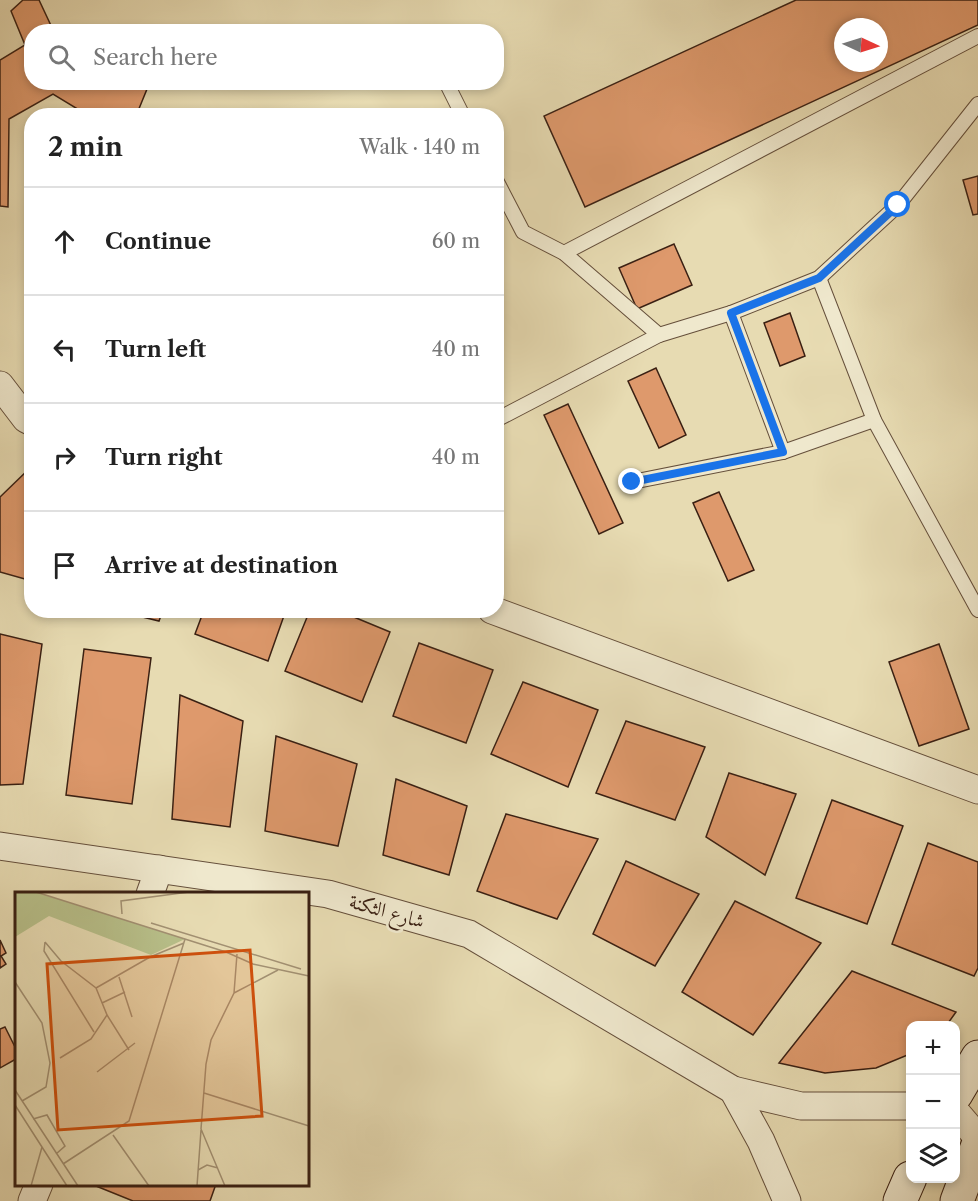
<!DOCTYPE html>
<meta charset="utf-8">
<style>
:root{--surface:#fff;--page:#f2f2f2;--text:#222;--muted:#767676;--line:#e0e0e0}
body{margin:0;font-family:"Libre Caslon Text",Amiri,serif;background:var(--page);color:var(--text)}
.controls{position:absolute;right:18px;bottom:18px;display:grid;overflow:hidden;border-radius:12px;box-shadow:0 3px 9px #0003}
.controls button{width:54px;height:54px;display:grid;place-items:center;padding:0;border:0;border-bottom:2px solid var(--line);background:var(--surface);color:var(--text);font:30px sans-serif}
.compass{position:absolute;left:834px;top:18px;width:54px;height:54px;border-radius:50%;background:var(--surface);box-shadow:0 3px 9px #0003;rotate:94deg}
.stop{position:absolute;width:18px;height:18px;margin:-14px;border:4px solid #1a73e8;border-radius:50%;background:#fff}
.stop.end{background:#1a73e8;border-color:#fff;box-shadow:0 2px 6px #0008}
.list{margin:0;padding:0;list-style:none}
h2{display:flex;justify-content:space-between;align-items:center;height:78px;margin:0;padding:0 24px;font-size:26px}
h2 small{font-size:20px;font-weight:400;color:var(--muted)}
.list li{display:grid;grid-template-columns:39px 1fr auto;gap:18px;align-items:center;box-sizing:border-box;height:108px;padding:0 24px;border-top:2px solid var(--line)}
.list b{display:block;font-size:22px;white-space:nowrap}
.list em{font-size:20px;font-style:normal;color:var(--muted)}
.icon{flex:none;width:33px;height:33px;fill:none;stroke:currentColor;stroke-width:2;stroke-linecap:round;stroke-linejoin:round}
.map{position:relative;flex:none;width:978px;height:1201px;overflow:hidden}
.search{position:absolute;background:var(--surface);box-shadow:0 3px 9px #0003;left:24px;top:24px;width:480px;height:66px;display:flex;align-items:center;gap:15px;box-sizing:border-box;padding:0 21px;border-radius:24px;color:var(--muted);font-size:22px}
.panel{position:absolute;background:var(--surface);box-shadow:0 3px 9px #0003;left:24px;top:108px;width:480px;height:510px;border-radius:24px}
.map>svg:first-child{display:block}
.building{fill:#de996c;stroke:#3a2013;stroke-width:1.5;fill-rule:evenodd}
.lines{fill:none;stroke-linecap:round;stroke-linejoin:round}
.service-casing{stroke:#654f3b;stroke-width:16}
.minor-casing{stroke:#654f3b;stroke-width:29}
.secondary-casing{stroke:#3a2013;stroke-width:35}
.service{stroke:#efe8cd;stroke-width:14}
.minor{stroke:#efe8cd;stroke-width:27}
.secondary{stroke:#efe8cd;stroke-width:33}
.route{stroke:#1a73e8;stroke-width:8}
.labels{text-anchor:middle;stroke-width:5;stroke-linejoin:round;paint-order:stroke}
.street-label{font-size:20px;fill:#3a2013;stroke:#efe8cd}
.inset-road{fill:none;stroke:#a29072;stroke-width:1.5}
.view{fill:#ce500d;fill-opacity:0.15;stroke:#ce500d;stroke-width:3}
.inset-edge{fill:none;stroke:#3a2013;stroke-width:3}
</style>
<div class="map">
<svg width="978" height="1201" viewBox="0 0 978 1201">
<rect width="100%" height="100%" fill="#e7dbb2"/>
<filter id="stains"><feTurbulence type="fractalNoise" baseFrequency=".00333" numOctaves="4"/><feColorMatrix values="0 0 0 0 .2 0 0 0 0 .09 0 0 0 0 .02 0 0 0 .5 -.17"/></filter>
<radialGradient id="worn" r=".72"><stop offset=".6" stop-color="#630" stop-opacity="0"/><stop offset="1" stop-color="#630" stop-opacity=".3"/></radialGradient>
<g class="building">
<polygon points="23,0 39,0 54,32 32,32 32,82 136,82 147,89 136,116 89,116 53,94 9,119 8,207 0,206 0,60 25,45 11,11"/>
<path d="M796 0H978V25L585 207 544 116ZM843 27H879V63H843Z"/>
<polygon points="978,176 978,214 973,215 963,180"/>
<polygon points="674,244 692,285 637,309 619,268"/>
<polygon points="790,313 805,356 780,366 764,323"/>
<polygon points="656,368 686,435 659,448 628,381"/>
<polygon points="568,404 623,523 599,534 544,415"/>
<polygon points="28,470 32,472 32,581 0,572 0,497"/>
<polygon points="719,492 754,570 728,581 693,503"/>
<polygon points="114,610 163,610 159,621"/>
<polygon points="204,610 286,610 268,661 195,634"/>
<polygon points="310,610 337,610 390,632 362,702 285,671"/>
<polygon points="0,634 42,644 23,784 0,785"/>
<polygon points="419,643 493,670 466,743 393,716"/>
<polygon points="939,644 969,729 919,746 889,662"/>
<polygon points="84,649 151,658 132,804 66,795"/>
<polygon points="523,682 598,710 568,787 491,754"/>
<polygon points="180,695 243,721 230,827 172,819"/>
<polygon points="626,721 705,747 675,820 596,793"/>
<polygon points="276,736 357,764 338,846 265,831"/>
<polygon points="729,773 796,794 765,875 706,837"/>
<polygon points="396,779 467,806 449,875 383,855"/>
<polygon points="832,800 903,826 867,924 796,898"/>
<polygon points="506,814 598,839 557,919 477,891"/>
<polygon points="928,843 978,862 978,968 974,976 892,944"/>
<polygon points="626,861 699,894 655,966 593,934"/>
<polygon points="735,901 821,943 753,1035 682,992"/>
<polygon points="0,940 6,953 1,956 6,964 0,968"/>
<polygon points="852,971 956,1012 946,1026 910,1026 910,1054 876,1068 825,1073 779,1063"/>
<polygon points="5,1027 16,1049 16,1059 0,1068 0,1029"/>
<polygon points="91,1184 216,1184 210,1201 133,1201"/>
</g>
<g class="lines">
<defs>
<g id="service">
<polyline points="446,82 463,116"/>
<polyline points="496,180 523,232 564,253 659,335 731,313 819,278 898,205 978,104"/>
<polyline points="564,253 978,36"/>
<polyline points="819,278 874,420 978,610"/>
<polyline points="731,313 783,452"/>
<polyline points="496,420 659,335"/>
<polyline points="632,482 783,452 874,420"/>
</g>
<g id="minor">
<polyline points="0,385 26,419 32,422"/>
<polyline points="492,610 978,790"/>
<polyline points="0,846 328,894 469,934 733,1090 801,1106 910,1106"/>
<polyline points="150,894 159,869"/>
<polyline points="733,1090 761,1141 787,1201"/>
<polyline points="956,1112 978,1138"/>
<polyline points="32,1201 39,1184"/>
</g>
<g id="secondary">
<polyline points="956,1094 978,1057"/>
<polyline points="900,1201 910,1178"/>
<polyline points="957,1201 978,1145"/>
</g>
</defs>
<use href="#service" class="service-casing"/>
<use href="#minor" class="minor-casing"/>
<use href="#secondary" class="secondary-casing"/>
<use href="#service" class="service"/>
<use href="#minor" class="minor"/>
<use href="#secondary" class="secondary"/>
</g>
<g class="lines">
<polyline class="route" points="632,482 783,452 731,313 819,278 898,205"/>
</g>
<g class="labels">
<g class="street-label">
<text transform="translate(387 911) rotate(16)" y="7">شارع الثكنة</text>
</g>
</g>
<g transform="translate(15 892)">
<rect width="294" height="294" fill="#e7dbb2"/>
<path d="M0 0H21L170 47 136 63 34 24 0 45Z" fill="#b8c08a"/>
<path class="inset-road" d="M21 0 211 60 238 72 294 84M107 22 106 9 174 0M136 31 286 77M30 50 46 69 81 96 92 123 76 147 45 166M30 50 29 59 79 140M104 85 117 125M0 90 27 131 35 171 31 195 7 209M81 96 135 65 169 51M219 101 263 78M87 111 110 100M92 123 114 158M82 180 120 151M0 198 63 294M189 201 294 234M0 213 52 294M18 227 32 223 50 254 41 262M98 243 134 294M48 272 114 229 170 47M183 278 192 273 203 276M16 294 27 255M182 294 186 238M210 294 186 237 191 172 196 148 219 101 222 62"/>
<path class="view" d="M235 58 247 224 43 238 32 72Z"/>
<rect width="294" height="294" class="inset-edge"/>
</g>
<rect width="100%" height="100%" filter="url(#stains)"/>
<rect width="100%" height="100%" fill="url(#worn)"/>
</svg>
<div class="controls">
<button>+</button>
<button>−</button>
<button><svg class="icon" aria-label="layers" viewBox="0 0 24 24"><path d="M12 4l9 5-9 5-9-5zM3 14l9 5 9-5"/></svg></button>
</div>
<svg class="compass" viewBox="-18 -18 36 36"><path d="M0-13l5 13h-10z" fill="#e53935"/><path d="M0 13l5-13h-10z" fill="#767676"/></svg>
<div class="stop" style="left:898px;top:205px"></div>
<div class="stop end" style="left:632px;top:482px"></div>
<div class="search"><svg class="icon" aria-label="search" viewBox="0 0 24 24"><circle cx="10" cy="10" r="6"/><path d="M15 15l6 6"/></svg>Search here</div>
<section class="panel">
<h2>2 min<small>Walk · 140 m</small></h2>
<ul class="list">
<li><svg class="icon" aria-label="ahead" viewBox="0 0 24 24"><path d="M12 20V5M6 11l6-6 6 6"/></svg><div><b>Continue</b></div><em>60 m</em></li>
<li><svg class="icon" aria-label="left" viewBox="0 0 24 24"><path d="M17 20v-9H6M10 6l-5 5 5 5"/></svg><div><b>Turn left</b></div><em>40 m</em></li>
<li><svg class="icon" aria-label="right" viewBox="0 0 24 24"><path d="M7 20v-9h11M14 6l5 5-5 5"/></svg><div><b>Turn right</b></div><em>40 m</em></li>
<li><svg class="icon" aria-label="arrive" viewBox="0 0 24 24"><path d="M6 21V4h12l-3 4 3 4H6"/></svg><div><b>Arrive at destination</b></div></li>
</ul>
</section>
</div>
